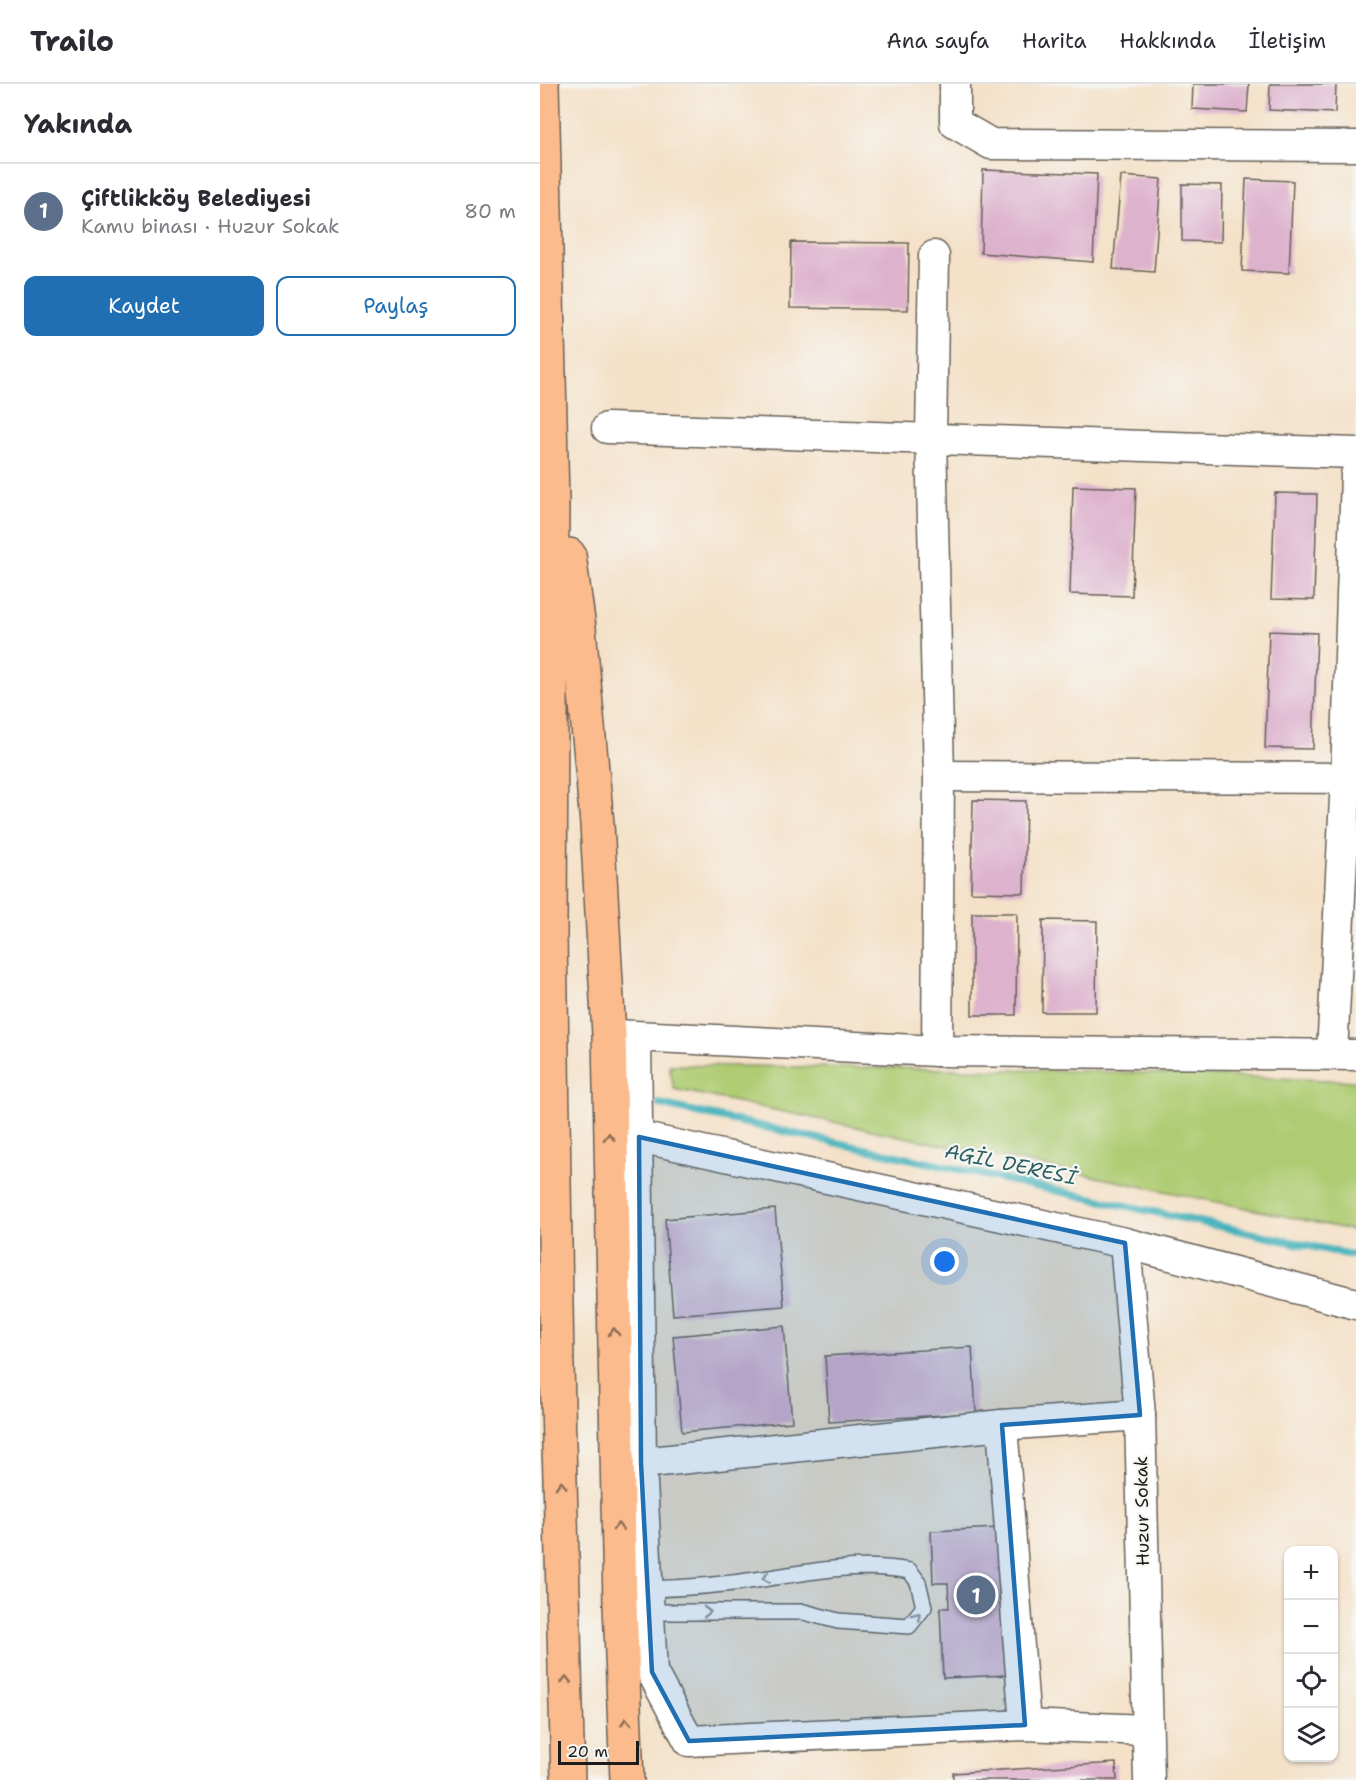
<!DOCTYPE html>
<html lang="tr">
<meta charset="utf-8">
<style>
:root{--surface:#fff;--page:#f2f2f3;--text:#2b2b33;--muted:#7c7c81;--line:#e1e1e2;--accent:#1f6fb2}
body{margin:0;font-family:"Shantell Sans",sans-serif;background:var(--page);color:var(--text)}
.controls{position:absolute;right:18px;bottom:18px;display:grid;overflow:hidden;border-radius:12px;box-shadow:0 2px 4px #0004}
.controls button{width:54px;height:54px;display:grid;place-items:center;padding:0;border:0;border-bottom:2px solid var(--line);background:var(--surface);color:var(--text);font:30px sans-serif}
.scale{position:absolute;left:18px;bottom:15px;width:81px;box-sizing:border-box;padding-left:6px;border:3px solid #1c1c1c;border-top:0;font-size:16px;line-height:21px;white-space:nowrap;color:#1c1c1c;-webkit-text-stroke:4px #f6f6f2;paint-order:stroke}
.you{position:absolute;left:405px;top:1178px;width:21px;height:21px;margin:-15px;border:4px solid #fff;border-radius:50%;background:#1a73e8;box-shadow:0 0 0 9px #1a73e833}
.badge{display:grid;place-items:center;width:39px;height:39px;border-radius:50%;background:var(--accent);color:#fff;font-size:20px;font-weight:700}
.pin{position:absolute;translate:-50% -50%;border:3px solid #fff;box-shadow:0 2px 6px #0006}
.list{margin:0;padding:0;list-style:none}
h2{display:flex;justify-content:space-between;align-items:center;height:78px;margin:0;padding:0 24px;font-size:26px}
h2 small{font-size:20px;font-weight:400;color:var(--muted)}
.list li{display:grid;grid-template-columns:39px 1fr auto;gap:18px;align-items:center;box-sizing:border-box;height:96px;padding:0 24px;border-top:2px solid var(--line)}
.list b{display:block;font-size:22px;white-space:nowrap}
.list p{margin:0;font-size:20px;white-space:nowrap;color:var(--muted)}
.list em{font-size:20px;font-style:normal;color:var(--muted)}
.actions{display:flex;gap:12px;padding:18px 24px}
.actions a{flex:1;padding:14px 0;border:2px solid var(--accent);border-radius:12px;text-align:center;font-size:21px;color:var(--accent)}
.actions .main{background:var(--accent);color:#fff}
.icon{flex:none;width:33px;height:33px;fill:none;stroke:currentColor;stroke-width:2;stroke-linecap:round;stroke-linejoin:round}
.map{position:relative;flex:none;width:816px;height:1696px;overflow:hidden}
header{display:flex;align-items:center;gap:36px;box-sizing:border-box;height:84px;padding:0 30px;background:var(--surface);border-bottom:2px solid var(--line)}
header strong{font-size:28px}
nav{display:flex;gap:33px;margin-inline-start:auto;font-size:21px}
main{display:flex}
aside{flex:1;background:var(--surface)}
.map>svg:first-child{display:block}
.green{fill:#afcc73;stroke:#667448;stroke-width:1.5}
.lines{fill:none;stroke-linecap:round;stroke-linejoin:round}
.stream{stroke:#40b0b9;stroke-width:8}
.building{fill:#ddb2cd}
.lane-casing{stroke:#686158;stroke-width:18}
.street-casing{stroke:#686158;stroke-width:33}
.highway-casing{stroke:#686158;stroke-width:36}
.lane{stroke:#fff;stroke-width:15}
.street{stroke:#fff;stroke-width:30}
.highway{stroke:#fbbb8c;stroke-width:33}
.oneway{stroke:#8c6c54}
.oneway2{stroke:#999}
.marked{fill:#1f6fb2;fill-opacity:0.2;stroke:#1f6fb2;stroke-width:4.5;stroke-linejoin:round}
.labels{text-anchor:middle;stroke-width:4.5;stroke-linejoin:round;paint-order:stroke}
.street-label{font-size:18px;fill:#1c1c1c;stroke:#f6f6f2}
.water-label{font-size:20px;font-style:italic;fill:#2c5f63;stroke:#f6f6f2}
</style>
<header>
<strong>Trailo</strong>
<nav><a>Ana sayfa</a><a>Harita</a><a>Hakkında</a><a>İletişim</a></nav>
</header>
<main>
<aside>
<h2>Yakında<small></small></h2>
<ul class="list">
<li><span class="badge" style="background:#5c6f8a">1</span><div><b>Çiftlikköy Belediyesi</b><p>Kamu binası · Huzur Sokak</p></div><em>80 m</em></li>
</ul>
<div class="actions"><a class="main">Kaydet</a><a>Paylaş</a></div>
</aside>
<div class="map">
<svg width="816" height="1696" viewBox="0 0 816 1696">
<rect width="100%" height="100%" fill="#f6f6f2"/>
<filter id="ink" filterUnits="userSpaceOnUse"><feTurbulence type="fractalNoise" baseFrequency=".0167" numOctaves="2"/><feDisplacementMap in="SourceGraphic" scale="12" xChannelSelector="R" yChannelSelector="G"/><feConvolveMatrix kernelMatrix="1 2 1 2 8 2 1 2 1" color-interpolation-filters="sRGB"/></filter>
<filter id="wash" filterUnits="userSpaceOnUse"><feTurbulence type="fractalNoise" baseFrequency=".008" numOctaves="4" result="noise"/><feDisplacementMap in="SourceGraphic" scale="24" xChannelSelector="R" yChannelSelector="G"/><feGaussianBlur stdDeviation="1.35" result="paint"/><feColorMatrix in="noise" values="0 0 0 0 0 0 0 0 0 0 0 0 0 0 0 0 0 1.4 0 .05"/><feComposite in="paint" operator="in"/></filter>
<g filter="url(#wash)">
<rect width="100%" height="100%" fill="#f4e1c8"/>
<polygon class="green" points="129,981 545,987 816,997 816,1147 134,1005"/>
<g class="lines">
<polyline class="stream" points="119,1020 816,1172"/>
</g>
<g id="blocks">
<g class="building">
<polygon points="653,0 709,0 707,28 652,25"/>
<polygon points="730,0 796,0 795,29 729,26"/>
<polygon points="443,86 557,90 553,178 441,169"/>
<polygon points="581,92 621,95 614,188 573,185"/>
<polygon points="706,95 753,97 749,189 702,187"/>
<polygon points="642,100 682,101 681,158 642,157"/>
<polygon points="251,158 369,159 368,226 250,224"/>
<polygon points="533,402 596,404 592,512 530,510"/>
<polygon points="735,409 777,410 774,516 731,515"/>
<polygon points="729,547 777,549 773,665 725,664"/>
<polygon points="433,716 486,717 484,809 431,808"/>
<polygon points="432,829 477,829 476,931 432,931"/>
<polygon points="503,836 557,837 556,928 502,928"/>
<polygon points="235,1125 244,1222 133,1231 125,1135"/>
<polygon points="244,1242 252,1338 142,1348 133,1252"/>
<polygon points="432,1263 436,1329 289,1338 285,1272"/>
<polygon points="461,1444 467,1591 403,1594 400,1524 409,1524 408,1499 393,1499 391,1447"/>
<polygon points="576,1679 577,1696 413,1696 413,1689"/>
</g>
</g>
</g>
<g filter="url(#ink)">
<use href="#blocks" fill-opacity="0" stroke="#686158" stroke-width="1.5"/>
<g class="lines">
<defs>
<path id="lane" d="M108 1505C146 1504 184 1501 223 1495 271 1487 321 1478 370 1487L378 1498 384 1523 369 1542 298 1537 264 1528H109"/>
<g id="street">
<polyline points="415,0 415,39 451,60 816,62"/>
<polyline points="394,172 391,353 399,692 397,967"/>
<polyline points="67,344 816,369"/>
<polyline points="399,692 816,694"/>
<polyline points="75,951 397,967 816,971"/>
<polyline points="96,953 101,1379 112,1588 149,1657 485,1641 606,1646"/>
<polyline points="792,970 806,694 816,391"/>
<polyline points="99,1053 585,1159 816,1220"/>
<polyline points="585,1159 600,1331 609,1696"/>
<polyline points="462,1341 485,1641"/>
<polyline points="101,1379 462,1341 600,1331"/>
</g>
<g id="highway">
<polyline points="2,0 12,417 10,850 17,1282 28,1696"/>
<polyline points="29,471 39,544 57,740 69,951 80,1521 87,1696"/>
</g>
</defs>
<use href="#lane" class="lane-casing"/>
<use href="#street" class="street-casing"/>
<use href="#highway" class="highway-casing"/>
<use href="#lane" class="lane"/>
<use href="#street" class="street"/>
<use href="#highway" class="highway"/>
</g>
<defs><path id="oneway-chevron" d="M-2-3.5L2.5 0L-2 3.5" fill="none" stroke-width="1.6" stroke-linecap="round" stroke-linejoin="round" transform="scale(1.5)"/></defs>
<g class="oneway">
<use href="#oneway-chevron" transform="translate(69 1053) rotate(-91)"/>
<use href="#oneway-chevron" transform="translate(74 1248) rotate(-91)"/>
<use href="#oneway-chevron" transform="translate(21 1401) rotate(-92)"/>
<use href="#oneway-chevron" transform="translate(78 1443) rotate(-91)"/>
<use href="#oneway-chevron" transform="translate(26 1596) rotate(-91)"/>
<use href="#oneway-chevron" transform="translate(86 1638) rotate(-93)"/>
</g>
<g class="oneway2">
<use href="#oneway-chevron" transform="translate(226 1494) rotate(170)"/>
<use href="#oneway-chevron" transform="translate(167 1528) rotate(-1)"/>
<use href="#oneway-chevron" transform="translate(377 1532) rotate(-52)"/>
</g>
</g>
<path class="marked" d="M99 1053 585 1159 600 1331 462 1341 485 1641 149 1657 112 1588 101 1379Z"/>
<g class="labels">
<g class="street-label">
<text transform="translate(602 1427) rotate(-91)" y="6">Huzur Sokak</text>
</g>
<g class="water-label">
<text transform="translate(471 1080) rotate(12)" y="7">AGİL DERESİ</text>
</g>
</g>
</svg>
<div class="controls">
<button>+</button>
<button>−</button>
<button><svg class="icon" aria-label="locate" viewBox="0 0 24 24"><circle cx="12" cy="12" r="6"/><path d="M12 2v4M12 18v4M2 12h4M18 12h4"/></svg></button>
<button><svg class="icon" aria-label="layers" viewBox="0 0 24 24"><path d="M12 4l9 5-9 5-9-5zM3 14l9 5 9-5"/></svg></button>
</div>
<div class="scale">20 m</div>
<div class="you"></div>
<div class="pin badge" style="left:436px;top:1511px;background:#5c6f8a">1</div>
</div>
</main>
